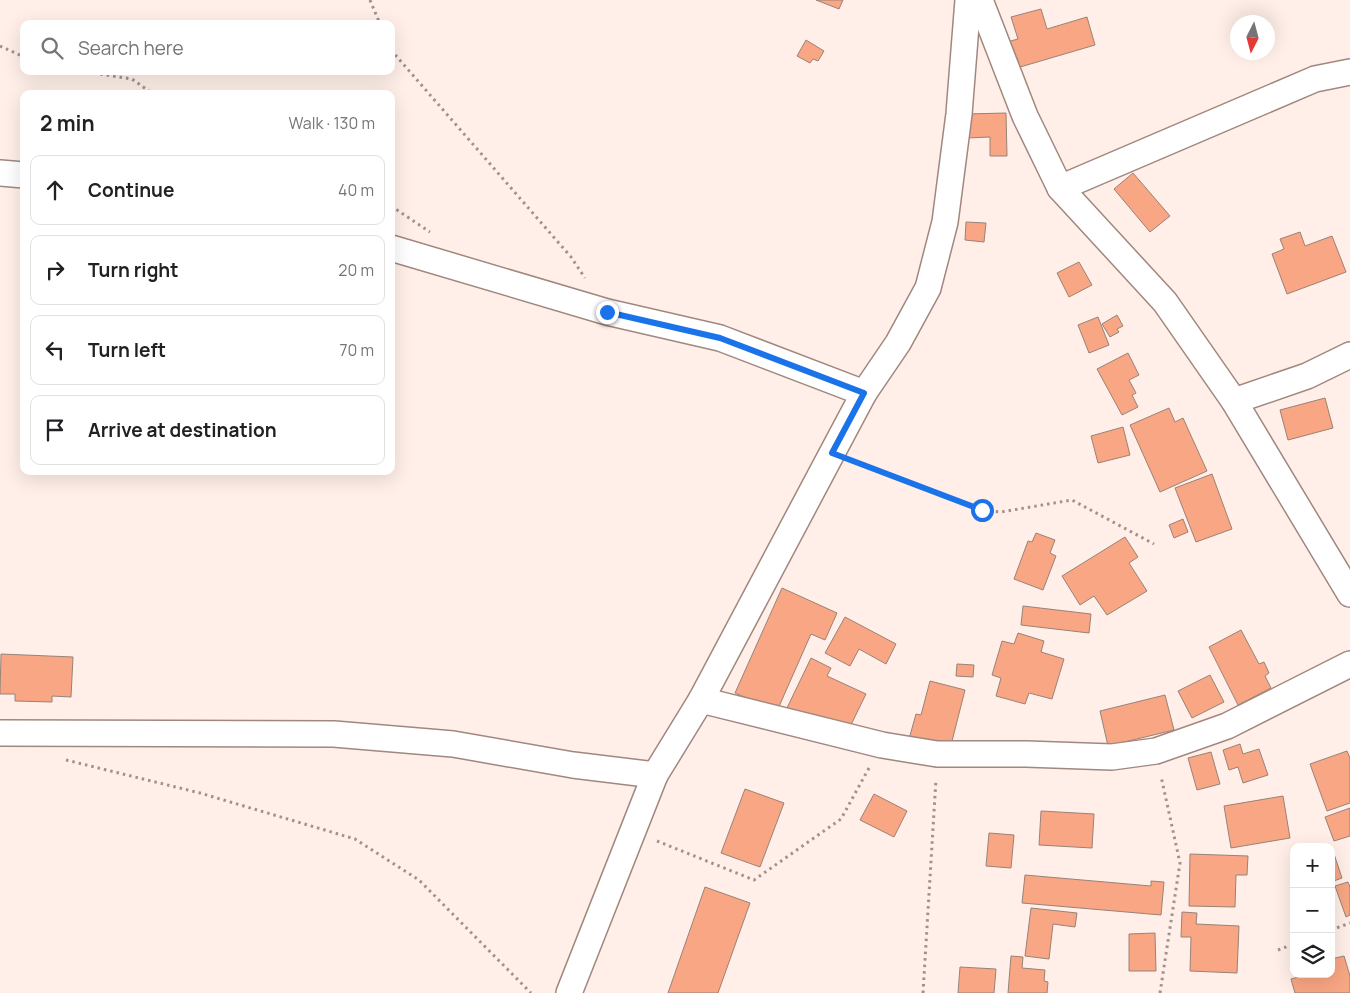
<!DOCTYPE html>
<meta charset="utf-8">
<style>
:root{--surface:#fff;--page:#f6f6f6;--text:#202124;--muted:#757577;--line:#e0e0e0}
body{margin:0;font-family:Manrope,sans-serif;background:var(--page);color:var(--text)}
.controls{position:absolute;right:15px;bottom:15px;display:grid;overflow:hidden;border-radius:10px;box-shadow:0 5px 20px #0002}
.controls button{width:45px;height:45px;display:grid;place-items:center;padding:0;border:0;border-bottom:1px solid var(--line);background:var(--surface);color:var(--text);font:25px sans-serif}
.compass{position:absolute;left:1230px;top:15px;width:45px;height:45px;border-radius:50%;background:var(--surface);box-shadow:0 5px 20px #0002;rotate:186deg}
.stop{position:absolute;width:15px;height:15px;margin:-11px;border:4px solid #1a73e8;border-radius:50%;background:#fff}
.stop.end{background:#1a73e8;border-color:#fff;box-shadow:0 1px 5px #0008}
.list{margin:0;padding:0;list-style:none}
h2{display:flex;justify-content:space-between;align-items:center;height:65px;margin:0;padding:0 20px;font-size:21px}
h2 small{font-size:16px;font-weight:400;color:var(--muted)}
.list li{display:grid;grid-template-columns:32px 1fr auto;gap:15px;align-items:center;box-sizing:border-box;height:70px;margin:0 10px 10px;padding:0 10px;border:1px solid var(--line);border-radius:10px}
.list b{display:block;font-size:19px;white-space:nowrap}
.list em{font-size:16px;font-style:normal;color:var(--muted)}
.icon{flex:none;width:28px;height:28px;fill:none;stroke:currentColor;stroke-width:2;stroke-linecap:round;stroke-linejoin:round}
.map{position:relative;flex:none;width:1350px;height:993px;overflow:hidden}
.search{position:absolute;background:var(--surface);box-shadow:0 5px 20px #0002;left:20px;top:20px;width:375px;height:55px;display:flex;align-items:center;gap:12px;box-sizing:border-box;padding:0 18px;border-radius:10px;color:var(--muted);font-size:19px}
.panel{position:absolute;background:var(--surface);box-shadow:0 5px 20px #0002;left:20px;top:90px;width:375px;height:385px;border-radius:10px}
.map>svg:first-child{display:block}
.building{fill:#f8a683;stroke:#998278}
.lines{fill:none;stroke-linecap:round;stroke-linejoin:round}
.minor-casing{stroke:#a0887e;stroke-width:28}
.path{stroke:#9f928d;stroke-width:3;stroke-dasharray:2.5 4;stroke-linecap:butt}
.minor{stroke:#fff;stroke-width:25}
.route{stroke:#1a73e8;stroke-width:6}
</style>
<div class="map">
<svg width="1350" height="993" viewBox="0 0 1350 993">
<rect width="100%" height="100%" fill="#ffefe8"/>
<g class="building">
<polygon points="816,0 843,0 839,9"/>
<polygon points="1041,9 1047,29 1087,17 1095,45 1010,70 1003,43 1018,39 1011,17"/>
<polygon points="806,40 824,51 818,61 813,59 810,63 797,56"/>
<polygon points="1006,113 1007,156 990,156 990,137 967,138 966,114"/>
<polygon points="1133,173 1170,216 1150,232 1114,189"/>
<polygon points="966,222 986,223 984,242 965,240"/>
<polygon points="1300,232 1305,246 1332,236 1346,272 1287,294 1272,254 1284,249 1280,239"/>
<polygon points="1079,262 1092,285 1069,297 1057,273"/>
<polygon points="1117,315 1123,326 1117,329 1119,332 1110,337 1102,324"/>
<polygon points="1098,317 1109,345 1089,353 1078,325"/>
<polygon points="1128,353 1139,375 1129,380 1136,393 1132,395 1138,407 1122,415 1097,369"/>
<polygon points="1325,398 1333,428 1288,440 1280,410"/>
<polygon points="1169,408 1175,422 1183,418 1207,471 1160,492 1130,425"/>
<polygon points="1123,427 1130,455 1098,463 1091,436"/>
<polygon points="1212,474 1232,529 1196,542 1175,488"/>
<polygon points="1183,519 1188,532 1174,538 1169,525"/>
<polygon points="1036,533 1055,540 1050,553 1056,556 1043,590 1014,579 1028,541 1032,542"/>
<polygon points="1125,537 1138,557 1129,563 1147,591 1107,615 1094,596 1080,605 1062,576"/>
<polygon points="782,588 837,613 825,640 811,634 777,711 735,693"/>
<polygon points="1023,606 1091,614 1089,633 1021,625"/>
<polygon points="845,617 896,644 886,664 859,649 850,666 825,653"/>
<polygon points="1241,630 1259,664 1264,662 1269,673 1265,676 1271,688 1238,705 1209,647"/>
<polygon points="1018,633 1044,641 1041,652 1064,659 1052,699 1029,693 1025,704 996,696 1001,678 992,675 1002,641 1014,644"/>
<polygon points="1,654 73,657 71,697 52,696 52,702 15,701 15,694 0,694"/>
<polygon points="811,658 831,668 827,676 866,694 848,731 786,710"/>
<polygon points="957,664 974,665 973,677 956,676"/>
<polygon points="1210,675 1224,702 1192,718 1178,691"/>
<polygon points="930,681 965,690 950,749 909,739 916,714 921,715"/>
<polygon points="1165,695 1174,730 1108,746 1100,711"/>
<polygon points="1240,744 1243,754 1259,749 1268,775 1243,783 1238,767 1229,770 1223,750"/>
<polygon points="1347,751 1350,758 1350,803 1327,811 1310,764"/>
<polygon points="1211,752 1220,784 1197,790 1188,758"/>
<polygon points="745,789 784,803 760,867 721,853"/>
<polygon points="874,794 907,811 894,837 860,820"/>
<polygon points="1283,796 1290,838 1231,848 1224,806"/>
<polygon points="1350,808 1350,836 1334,841 1325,817"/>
<polygon points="1041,811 1094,814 1092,848 1039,845"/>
<polygon points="989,833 1014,835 1011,868 986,866"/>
<polygon points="1190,854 1248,856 1247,875 1236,875 1235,907 1189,906"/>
<polygon points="1334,854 1342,878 1331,882 1331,855"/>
<polygon points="1025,875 1151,886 1151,881 1164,882 1161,915 1022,903"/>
<polygon points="1348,882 1350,887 1350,915 1346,917 1335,886"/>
<polygon points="705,887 750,903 718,993 668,993"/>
<polygon points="1031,908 1077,913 1075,927 1053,924 1049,959 1025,956"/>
<polygon points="1182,912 1197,913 1196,924 1239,926 1237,973 1190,971 1191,937 1181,937"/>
<polygon points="1155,933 1156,971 1129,971 1129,934"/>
<polygon points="1011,956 1023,957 1022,968 1045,970 1044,981 1048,982 1047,993 1008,993"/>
<polygon points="1344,956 1350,976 1350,993 1295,993 1291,979 1310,974 1331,974 1331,959"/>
<polygon points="960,967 996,969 994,993 958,993"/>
</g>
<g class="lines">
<defs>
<g id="minor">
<polyline points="980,0 1025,116 1060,188 1165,302 1234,401 1350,594"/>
<polyline points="0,173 24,175"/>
<polyline points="1060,188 1315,79 1350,72"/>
<polyline points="391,248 607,312 720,338 864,393"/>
<polyline points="1234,401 1307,376 1350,355"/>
<polyline points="701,700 882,745 937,754 1026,754 1112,757 1156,751 1227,726 1350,664"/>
<polyline points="0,733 334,734 453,744 573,765 655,775"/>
<polyline points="569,993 655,775 701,700 864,393 898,343 928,288 945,222 959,114 968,0"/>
</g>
</defs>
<use href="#minor" class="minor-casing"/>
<g class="path">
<polyline points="370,0 380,24"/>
<polyline points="0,46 24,57"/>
<polyline points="391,50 571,257 585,278"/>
<polyline points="81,71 132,79 153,94"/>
<polyline points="391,206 430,232"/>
<polyline points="855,462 983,510 1001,512 1072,500 1154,544"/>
<polyline points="66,760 200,793 355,839 419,880 531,993"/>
<polyline points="657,841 754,880 841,819 869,768"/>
<polyline points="1331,930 1350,923"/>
<polyline points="1278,950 1294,944"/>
<polyline points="923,993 936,779"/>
<polyline points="1160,993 1180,863 1161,776"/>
</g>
<use href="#minor" class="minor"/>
</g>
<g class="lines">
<polyline class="route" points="607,312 720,338 864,393 832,453 982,510"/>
</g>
</svg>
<div class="controls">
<button>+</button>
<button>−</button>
<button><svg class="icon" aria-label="layers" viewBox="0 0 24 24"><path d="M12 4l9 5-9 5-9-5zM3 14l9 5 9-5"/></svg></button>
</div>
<svg class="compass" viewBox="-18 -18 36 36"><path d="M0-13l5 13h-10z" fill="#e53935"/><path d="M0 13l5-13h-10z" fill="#757577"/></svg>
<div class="stop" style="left:982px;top:510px"></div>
<div class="stop end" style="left:607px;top:312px"></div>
<div class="search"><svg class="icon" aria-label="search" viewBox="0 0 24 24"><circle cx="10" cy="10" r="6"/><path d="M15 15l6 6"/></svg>Search here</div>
<section class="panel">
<h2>2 min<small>Walk · 130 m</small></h2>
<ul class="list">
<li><svg class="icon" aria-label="ahead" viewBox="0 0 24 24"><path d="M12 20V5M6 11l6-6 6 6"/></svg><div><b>Continue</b></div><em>40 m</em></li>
<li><svg class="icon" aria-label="right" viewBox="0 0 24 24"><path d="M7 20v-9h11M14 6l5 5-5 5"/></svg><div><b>Turn right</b></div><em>20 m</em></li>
<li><svg class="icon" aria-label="left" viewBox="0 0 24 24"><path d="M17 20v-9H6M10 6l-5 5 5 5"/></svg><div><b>Turn left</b></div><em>70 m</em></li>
<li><svg class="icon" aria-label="arrive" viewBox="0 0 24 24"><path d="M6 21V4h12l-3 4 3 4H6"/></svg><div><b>Arrive at destination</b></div></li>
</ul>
</section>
</div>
